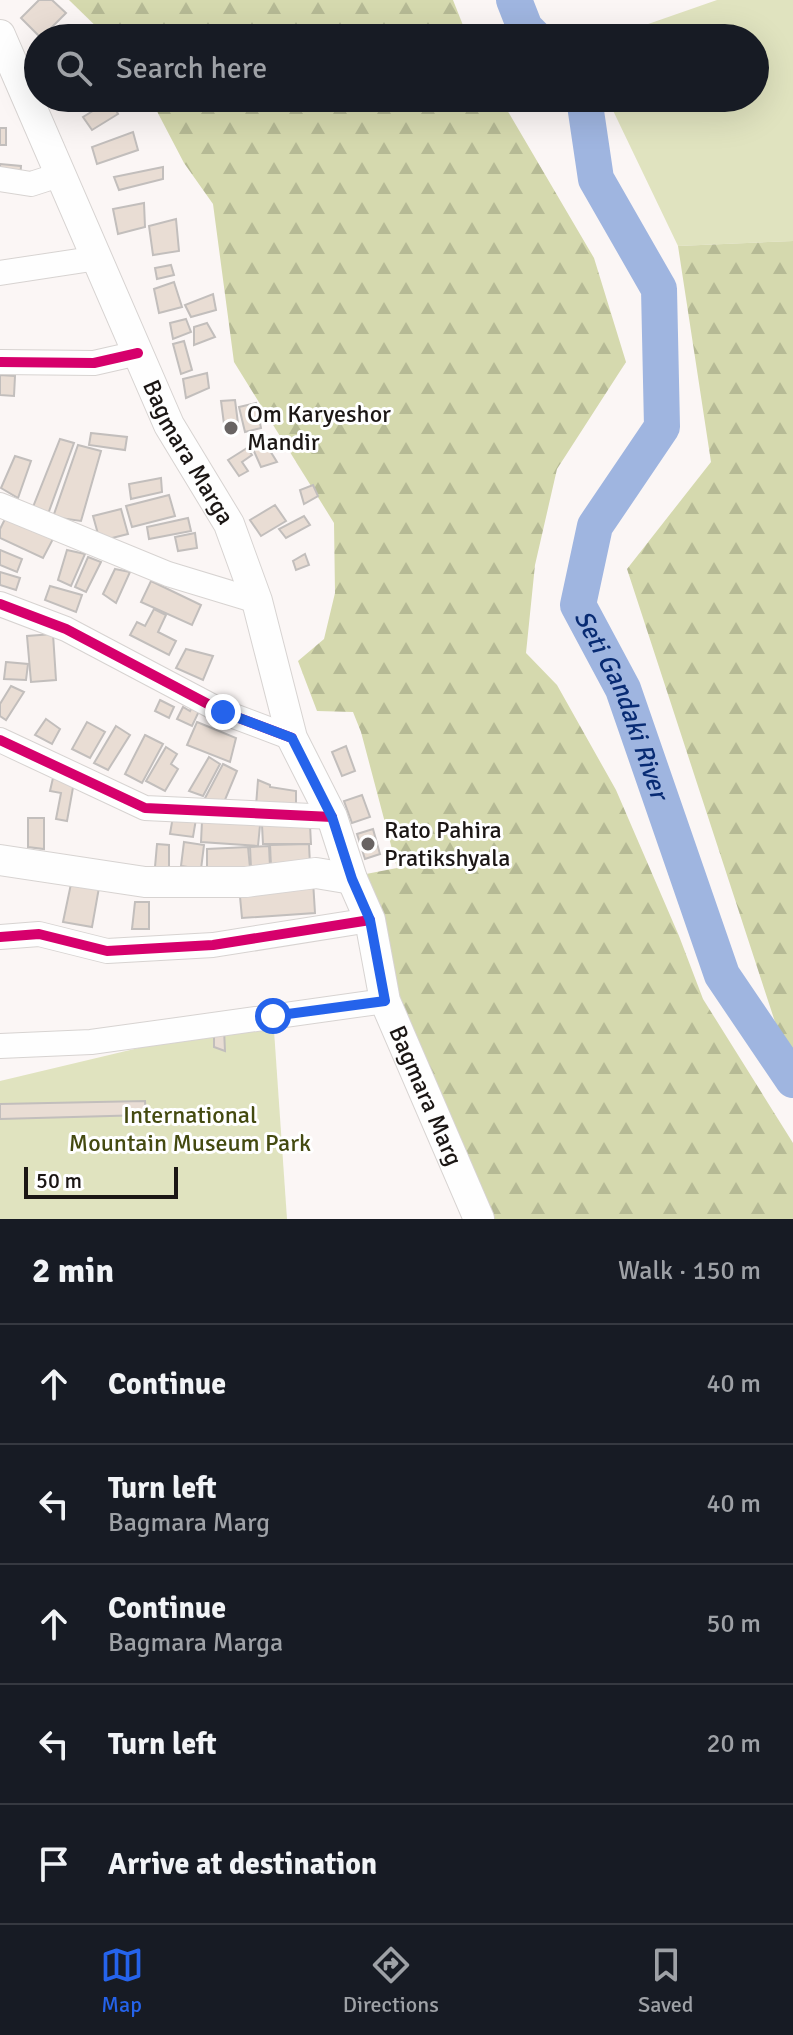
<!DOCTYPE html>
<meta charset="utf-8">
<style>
:root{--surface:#171b24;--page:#242831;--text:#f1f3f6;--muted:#9ea1a6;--line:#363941;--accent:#2563eb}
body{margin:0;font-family:Signika,sans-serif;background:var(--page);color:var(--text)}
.scale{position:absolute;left:24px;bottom:20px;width:154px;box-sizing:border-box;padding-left:8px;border:4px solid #1b1614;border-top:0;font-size:22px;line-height:28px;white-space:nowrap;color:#1b1614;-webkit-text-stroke:6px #fff;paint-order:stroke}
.stop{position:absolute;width:24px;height:24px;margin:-18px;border:6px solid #2563eb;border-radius:50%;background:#fff}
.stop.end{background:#2563eb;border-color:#fff;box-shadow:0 2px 8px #0008}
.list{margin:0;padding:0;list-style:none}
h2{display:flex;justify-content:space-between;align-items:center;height:104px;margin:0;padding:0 32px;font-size:34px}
h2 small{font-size:26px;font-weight:400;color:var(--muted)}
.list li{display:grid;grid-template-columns:52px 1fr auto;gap:24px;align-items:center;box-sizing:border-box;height:120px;padding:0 32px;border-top:2px solid var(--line)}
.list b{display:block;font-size:30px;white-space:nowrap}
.list p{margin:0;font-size:26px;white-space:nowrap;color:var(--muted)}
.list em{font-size:26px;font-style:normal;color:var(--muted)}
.icon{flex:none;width:44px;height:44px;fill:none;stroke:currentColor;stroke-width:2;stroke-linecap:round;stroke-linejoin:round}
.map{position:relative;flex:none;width:793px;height:1219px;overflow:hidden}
.search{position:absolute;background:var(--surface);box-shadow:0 8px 32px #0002;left:24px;right:24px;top:24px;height:88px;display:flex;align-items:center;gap:20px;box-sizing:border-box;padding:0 28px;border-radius:44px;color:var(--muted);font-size:30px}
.sheet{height:704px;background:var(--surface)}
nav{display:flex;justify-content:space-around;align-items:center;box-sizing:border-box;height:112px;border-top:2px solid var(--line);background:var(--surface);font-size:22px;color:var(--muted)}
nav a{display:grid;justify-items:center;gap:4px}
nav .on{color:var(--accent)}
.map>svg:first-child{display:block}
.green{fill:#e0e3bf}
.forest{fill:url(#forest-firs)}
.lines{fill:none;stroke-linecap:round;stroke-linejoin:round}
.river{stroke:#9fb5e0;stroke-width:36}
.building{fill:#e9ddd4;stroke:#c2bebc;stroke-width:2}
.minor-casing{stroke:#d7d3d1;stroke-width:26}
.major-casing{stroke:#d7d3d1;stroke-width:32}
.minor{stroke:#fefefe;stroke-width:24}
.major{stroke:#fefefe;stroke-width:30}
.cycleway-casing{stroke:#fff;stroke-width:15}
.cycleway{stroke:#d6006c;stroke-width:10}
.route{stroke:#2563eb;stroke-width:10}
.poi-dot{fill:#696463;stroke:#fff;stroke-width:3}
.labels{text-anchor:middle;stroke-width:6;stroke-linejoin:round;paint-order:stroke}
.poi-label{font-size:24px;fill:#1b1614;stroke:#fff;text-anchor:start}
.street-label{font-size:24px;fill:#1b1614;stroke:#fff}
.park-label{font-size:24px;fill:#444a10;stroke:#fff}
.water-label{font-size:26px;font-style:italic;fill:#082b73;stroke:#fff}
</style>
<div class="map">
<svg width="793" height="1219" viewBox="0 0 793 1219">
<defs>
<pattern id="forest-firs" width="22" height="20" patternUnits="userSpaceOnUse" patternTransform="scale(2)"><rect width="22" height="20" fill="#d5d9ae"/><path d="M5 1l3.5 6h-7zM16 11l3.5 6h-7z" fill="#b6ba95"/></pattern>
</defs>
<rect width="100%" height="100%" fill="#fbf6f5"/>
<g class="green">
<polygon points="717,0 793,0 793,241 678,246 607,98 755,98 755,38 608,38"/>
<polygon points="273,1016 287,1219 0,1219 0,1081"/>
</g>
<g class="forest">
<polygon points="69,0 453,0 468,38 108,38"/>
<polygon points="150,98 500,98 594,258 626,362 557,469 535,565 526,653 557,685 616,790 679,936 703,999 793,1143 793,1219 494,1219 419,1055 380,934 366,874 397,868 361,732 353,712 317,711 298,661 324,639 335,593 334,523 234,362 213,204 184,163"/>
<polygon points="793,241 793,1077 627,569 711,462 678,246"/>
</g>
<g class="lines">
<g class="river">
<polyline points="514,0 525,28 535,38"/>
<path id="s1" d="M584 98 596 179 659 289 662 427 595 526 578 605 623 689 722 975 793 1080"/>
</g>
</g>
<g class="building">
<polygon points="39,0 52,0 66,13 41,38 21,18"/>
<polygon points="74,98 103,98 80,110"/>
<polygon points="111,100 118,114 92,130 83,117"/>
<rect x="0" y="128" width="6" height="17"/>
<polygon points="133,132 138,150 97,164 92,147"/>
<polygon points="0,164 21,166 20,179 0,177"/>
<polygon points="163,167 163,179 119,190 114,177"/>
<polygon points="144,203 145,227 118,234 113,209"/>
<polygon points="176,219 179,251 153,255 149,226"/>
<polygon points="171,265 174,275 157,279 155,268"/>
<polygon points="174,282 182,307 159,313 154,289"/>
<polygon points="213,294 216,310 191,317 185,305"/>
<polygon points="186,319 191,332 173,339 170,323"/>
<polygon points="207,323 215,337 194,345 194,327"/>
<polygon points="184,341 192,370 181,374 173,344"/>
<polygon points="207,373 209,388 186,398 183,379"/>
<polygon points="0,375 15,376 14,396 0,395"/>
<polygon points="235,400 239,431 225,432 221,401"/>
<polygon points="256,403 261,428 245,432 239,407"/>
<polygon points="91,433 127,437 125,450 89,445"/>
<polygon points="60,439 74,443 48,514 33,507"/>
<polygon points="78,445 101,451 81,521 53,517"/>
<polygon points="267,446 277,462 261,467 253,449"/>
<polygon points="247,448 252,455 242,462 248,471 239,476 228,460"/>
<polygon points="15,456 31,461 18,498 1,488"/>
<polygon points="161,478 162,492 131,499 129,484"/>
<polygon points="313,485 318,496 304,504 300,490"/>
<polygon points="169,495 175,516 132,527 126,506"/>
<polygon points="275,505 286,521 261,536 250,520"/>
<polygon points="121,509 128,534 100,541 93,516"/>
<polygon points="304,516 310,525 286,538 279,529"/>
<polygon points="6,517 53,539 43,558 0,538 0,529"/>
<polygon points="188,518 191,531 149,539 147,527"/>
<polygon points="195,533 197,548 178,551 175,537"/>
<polygon points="0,550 22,559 17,572 0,565"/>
<polygon points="67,550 85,554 71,586 58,580"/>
<polygon points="305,554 309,565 296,570 293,561"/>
<polygon points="88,557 101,562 86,592 75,587"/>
<polygon points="115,569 130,572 116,603 103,594"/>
<polygon points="0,572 20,578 16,590 0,585"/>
<polygon points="151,581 201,605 192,625 141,602"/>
<polygon points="50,586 82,595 76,612 45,600"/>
<polygon points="154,609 166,615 158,632 176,641 169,655 130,635 137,622 145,626"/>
<polygon points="53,634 56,680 31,682 27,636"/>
<polygon points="186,649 213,656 203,680 176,668"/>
<polygon points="6,662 28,664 26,680 4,679"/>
<polygon points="11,686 24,692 6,720 0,716 0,704"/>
<polygon points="160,700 174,707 169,718 155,711"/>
<polygon points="194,703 201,707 192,726 177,719 183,707 190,711"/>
<polygon points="46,719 60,729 52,744 35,735"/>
<polygon points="87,722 105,732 90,758 72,749"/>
<polygon points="197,722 236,738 230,762 187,745"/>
<polygon points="116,726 130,735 108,770 94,763"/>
<polygon points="145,735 163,744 142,783 125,774"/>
<polygon points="346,746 355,771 342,776 332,752"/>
<polygon points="166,747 177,754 171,764 178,769 165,791 146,781"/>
<polygon points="209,757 220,764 203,796 189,791"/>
<polygon points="223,764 237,771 222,807 204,800"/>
<polygon points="53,778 74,782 67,821 56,819 61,793 50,791"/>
<polygon points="258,780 270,785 270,787 296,791 296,812 256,806"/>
<polygon points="362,795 370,817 352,823 344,801"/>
<polygon points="173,816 196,819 193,837 170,834"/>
<polygon points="28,818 44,818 44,849 28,847"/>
<polygon points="202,821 260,825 258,846 201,842"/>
<polygon points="262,825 310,825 311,844 263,844"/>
<polygon points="373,829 380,854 365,859 357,834"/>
<polygon points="184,842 204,845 201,869 181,866"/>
<polygon points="157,844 169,845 169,869 155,867"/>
<polygon points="309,844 310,865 271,866 270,845"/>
<polygon points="269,846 270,867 251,868 250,847"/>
<polygon points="248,847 250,868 207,870 207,849"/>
<polygon points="72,879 100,882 92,927 63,922"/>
<polygon points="313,881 315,913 242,918 239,886"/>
<polygon points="135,902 149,902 149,929 132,929"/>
<polygon points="224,1029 225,1051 214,1047 214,1030"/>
<polygon points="145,1101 146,1115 0,1119 0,1104"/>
</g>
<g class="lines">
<defs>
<g id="minor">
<polyline points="0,179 31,184 62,174"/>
<polyline points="0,273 98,258"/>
<polyline points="0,362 94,363 138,353"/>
<polyline points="0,505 168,574 257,601"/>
<polyline points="0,604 66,629 223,712 292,738"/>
<polyline points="0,740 145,808 332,817"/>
<polyline points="0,937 39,934 107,951 213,945 370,920"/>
<polyline points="0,1046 91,1042 385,1001"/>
</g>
<g id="major">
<path id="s2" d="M0 35 169 425 229 524 257 601 292 738 332 817 352 879 370 920 385 1001 479 1219"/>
<polyline points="0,860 145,882 246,882 316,873 352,879"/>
</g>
</defs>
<use href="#minor" class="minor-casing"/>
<use href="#major" class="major-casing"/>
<use href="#minor" class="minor"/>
<use href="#major" class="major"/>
<defs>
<g id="cycleway">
<polyline points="0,362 94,363 138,353"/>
<polyline points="0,604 66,629 223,712 292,738"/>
<polyline points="0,740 145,808 332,817"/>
<polyline points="0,937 39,934 107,951 213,945 370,920"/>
</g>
</defs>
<use href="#cycleway" class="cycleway-casing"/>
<use href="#cycleway" class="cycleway"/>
</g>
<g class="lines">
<polyline class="route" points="223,712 292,738 332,817 352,879 370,920 385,1001 273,1016"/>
</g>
<g class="poi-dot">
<circle cx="231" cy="428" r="8"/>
<circle cx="368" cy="844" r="8"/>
</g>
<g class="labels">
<g class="poi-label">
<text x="247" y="422">Om Karyeshor<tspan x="247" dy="28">Mandir</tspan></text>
<text x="384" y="838">Rato Pahira<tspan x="384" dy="28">Pratikshyala</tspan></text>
</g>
<g class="street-label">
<text dy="8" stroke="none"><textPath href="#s2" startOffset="458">Bagmara Marga</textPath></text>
<text dy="8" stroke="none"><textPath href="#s2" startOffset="1148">Bagmara Marg</textPath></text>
</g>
<g class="park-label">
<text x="190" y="1123">International<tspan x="190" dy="28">Mountain Museum Park</tspan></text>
</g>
<g class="water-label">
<text dy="9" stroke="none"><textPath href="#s1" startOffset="656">Seti Gandaki River</textPath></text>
</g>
</g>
</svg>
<div class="scale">50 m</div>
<div class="stop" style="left:273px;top:1016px"></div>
<div class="stop end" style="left:223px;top:712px"></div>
<div class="search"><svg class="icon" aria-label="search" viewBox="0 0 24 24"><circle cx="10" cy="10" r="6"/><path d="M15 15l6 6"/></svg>Search here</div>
</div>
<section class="sheet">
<h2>2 min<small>Walk · 150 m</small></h2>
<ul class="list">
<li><svg class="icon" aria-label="ahead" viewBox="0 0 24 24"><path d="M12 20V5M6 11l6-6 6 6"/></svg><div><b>Continue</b></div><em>40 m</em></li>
<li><svg class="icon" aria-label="left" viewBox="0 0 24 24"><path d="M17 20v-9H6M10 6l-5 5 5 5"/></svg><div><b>Turn left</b><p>Bagmara Marg</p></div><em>40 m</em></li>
<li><svg class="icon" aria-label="ahead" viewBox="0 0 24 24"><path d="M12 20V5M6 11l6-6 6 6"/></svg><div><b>Continue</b><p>Bagmara Marga</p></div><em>50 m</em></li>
<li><svg class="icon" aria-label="left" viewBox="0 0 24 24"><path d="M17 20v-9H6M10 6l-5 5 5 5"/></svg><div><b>Turn left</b></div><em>20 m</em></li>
<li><svg class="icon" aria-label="arrive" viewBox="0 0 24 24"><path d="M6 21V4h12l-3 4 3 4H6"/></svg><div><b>Arrive at destination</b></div></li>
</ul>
</section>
<nav>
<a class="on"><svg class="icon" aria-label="map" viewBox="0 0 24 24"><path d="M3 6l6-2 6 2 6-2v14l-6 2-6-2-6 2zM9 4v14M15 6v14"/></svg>Map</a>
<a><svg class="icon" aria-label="directions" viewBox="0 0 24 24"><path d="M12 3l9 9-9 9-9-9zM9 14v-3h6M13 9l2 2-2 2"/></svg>Directions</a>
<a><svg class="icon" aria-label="saved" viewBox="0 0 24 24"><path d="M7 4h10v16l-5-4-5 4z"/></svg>Saved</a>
</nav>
